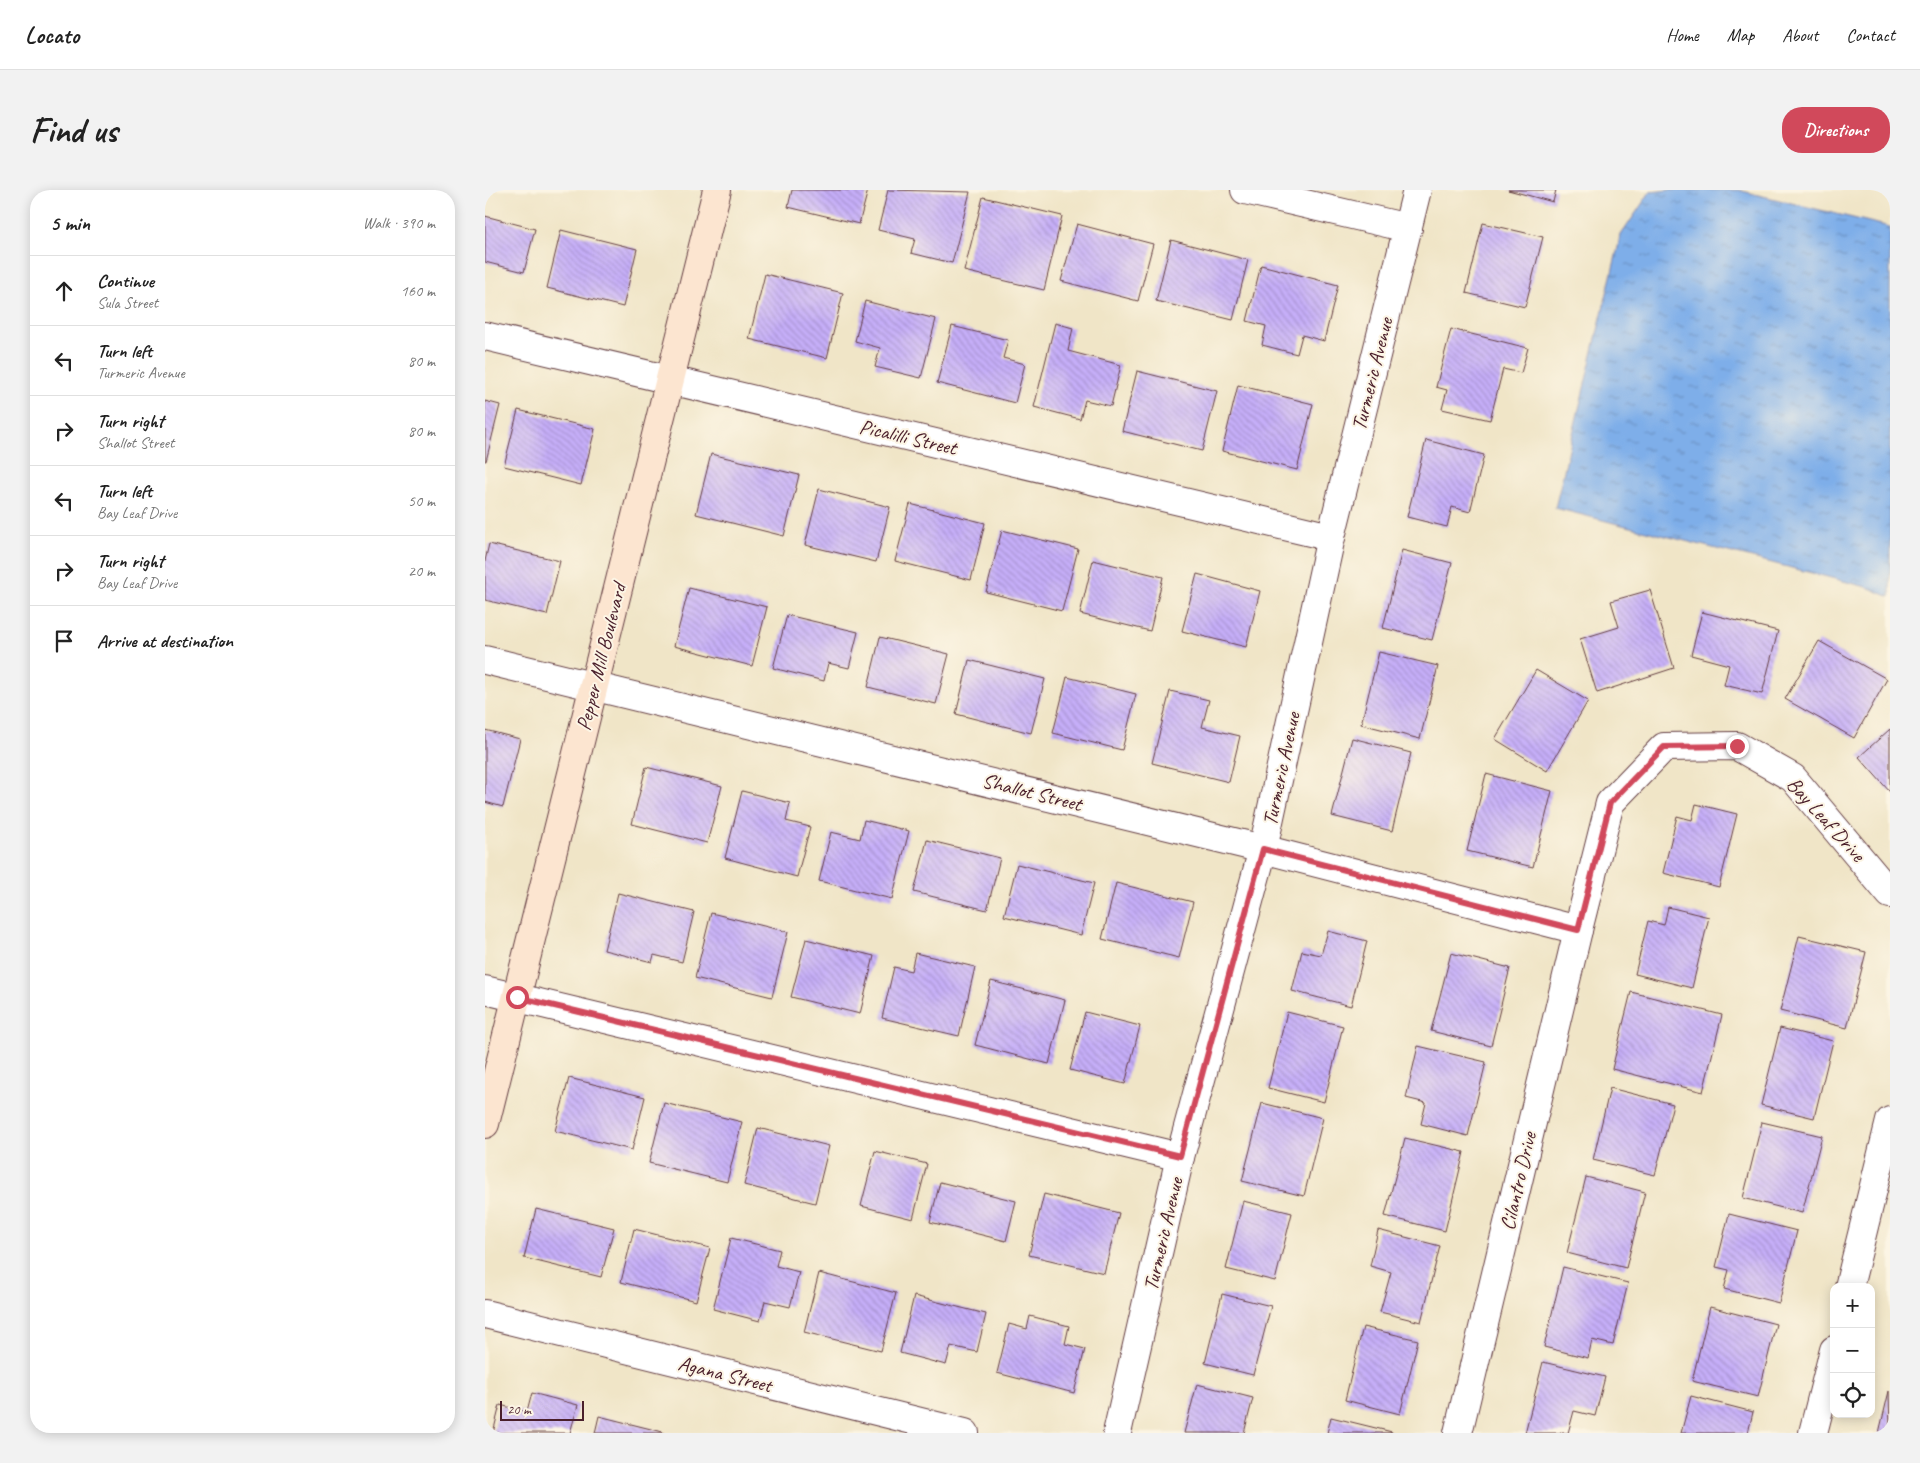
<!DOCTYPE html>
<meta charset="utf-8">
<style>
:root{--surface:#fff;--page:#f2f2f2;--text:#222;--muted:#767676;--line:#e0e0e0;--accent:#d1495b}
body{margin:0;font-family:Caveat,sans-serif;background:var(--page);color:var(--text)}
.controls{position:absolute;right:15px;bottom:15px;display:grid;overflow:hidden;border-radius:10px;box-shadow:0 2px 12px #0003}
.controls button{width:45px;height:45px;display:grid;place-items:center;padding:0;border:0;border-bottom:1px solid var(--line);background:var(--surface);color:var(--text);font:25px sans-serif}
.scale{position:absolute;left:15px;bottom:12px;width:84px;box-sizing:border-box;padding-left:5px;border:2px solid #4a1f2b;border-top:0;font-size:14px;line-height:18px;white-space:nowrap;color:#4a1f2b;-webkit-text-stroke:4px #fcf5e5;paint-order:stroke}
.stop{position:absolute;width:15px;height:15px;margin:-11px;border:4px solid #d1495b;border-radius:50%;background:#fff}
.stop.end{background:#d1495b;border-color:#fff;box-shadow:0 1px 5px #0008}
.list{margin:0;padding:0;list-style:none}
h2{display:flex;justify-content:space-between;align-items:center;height:65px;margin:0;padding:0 20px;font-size:21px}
h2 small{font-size:16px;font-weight:400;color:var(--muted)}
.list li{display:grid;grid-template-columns:32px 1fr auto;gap:15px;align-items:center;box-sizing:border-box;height:70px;padding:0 20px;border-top:1px solid var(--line)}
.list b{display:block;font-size:19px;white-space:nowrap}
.list p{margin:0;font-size:16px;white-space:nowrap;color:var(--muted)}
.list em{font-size:16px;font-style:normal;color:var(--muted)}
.icon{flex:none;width:28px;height:28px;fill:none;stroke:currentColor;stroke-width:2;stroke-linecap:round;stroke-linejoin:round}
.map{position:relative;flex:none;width:1405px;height:1243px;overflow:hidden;border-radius:20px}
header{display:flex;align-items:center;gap:30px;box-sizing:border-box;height:70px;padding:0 25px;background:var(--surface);border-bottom:1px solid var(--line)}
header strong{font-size:24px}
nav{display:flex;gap:28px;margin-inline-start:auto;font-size:18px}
.intro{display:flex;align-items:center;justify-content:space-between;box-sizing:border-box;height:120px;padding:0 30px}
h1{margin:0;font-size:35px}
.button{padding:12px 22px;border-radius:20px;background:var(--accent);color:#fff;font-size:18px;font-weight:700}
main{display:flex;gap:30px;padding:0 30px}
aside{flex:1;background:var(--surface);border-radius:20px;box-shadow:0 2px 12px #0003}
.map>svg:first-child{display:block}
.water{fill:url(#water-ripples);stroke:#64668a}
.building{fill:url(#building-back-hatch)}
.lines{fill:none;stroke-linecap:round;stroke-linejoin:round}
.street-casing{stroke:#633d42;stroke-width:30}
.secondary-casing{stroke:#633d42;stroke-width:30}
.street{stroke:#fff;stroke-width:28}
.secondary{stroke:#fce5d0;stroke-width:28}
.route{stroke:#d1495b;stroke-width:6}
.labels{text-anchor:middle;stroke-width:4;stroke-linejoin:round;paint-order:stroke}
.street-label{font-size:21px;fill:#4a1f2b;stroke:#fcf5e5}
</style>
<header>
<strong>Locato</strong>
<nav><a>Home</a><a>Map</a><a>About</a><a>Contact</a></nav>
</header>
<div class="intro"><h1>Find us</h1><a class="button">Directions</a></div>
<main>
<aside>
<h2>5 min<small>Walk · 390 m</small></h2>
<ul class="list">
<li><svg class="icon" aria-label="ahead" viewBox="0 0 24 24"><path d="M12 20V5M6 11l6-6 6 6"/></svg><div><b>Continue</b><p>Sula Street</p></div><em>160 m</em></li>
<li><svg class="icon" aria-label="left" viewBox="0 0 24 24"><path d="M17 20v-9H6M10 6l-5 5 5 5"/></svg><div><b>Turn left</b><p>Turmeric Avenue</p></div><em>80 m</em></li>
<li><svg class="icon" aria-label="right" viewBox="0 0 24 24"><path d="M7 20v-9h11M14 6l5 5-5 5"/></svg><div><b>Turn right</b><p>Shallot Street</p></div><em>80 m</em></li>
<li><svg class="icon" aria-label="left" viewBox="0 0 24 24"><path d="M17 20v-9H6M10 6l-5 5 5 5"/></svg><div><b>Turn left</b><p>Bay Leaf Drive</p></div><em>50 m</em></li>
<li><svg class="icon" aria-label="right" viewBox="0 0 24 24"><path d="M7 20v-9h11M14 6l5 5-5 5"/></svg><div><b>Turn right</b><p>Bay Leaf Drive</p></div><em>20 m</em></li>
<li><svg class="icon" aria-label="arrive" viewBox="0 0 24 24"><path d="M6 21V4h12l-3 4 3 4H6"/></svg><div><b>Arrive at destination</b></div></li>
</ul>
</aside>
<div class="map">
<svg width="1405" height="1243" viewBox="0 0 1405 1243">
<defs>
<pattern id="water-ripples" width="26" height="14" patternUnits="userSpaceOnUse" patternTransform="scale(1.25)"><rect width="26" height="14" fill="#7eaee9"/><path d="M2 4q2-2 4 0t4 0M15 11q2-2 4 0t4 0" fill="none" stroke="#698dbd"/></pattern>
<pattern id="building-back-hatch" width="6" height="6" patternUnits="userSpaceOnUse" patternTransform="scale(1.25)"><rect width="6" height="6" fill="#c6aff9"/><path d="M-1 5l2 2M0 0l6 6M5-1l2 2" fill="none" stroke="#a38eca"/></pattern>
</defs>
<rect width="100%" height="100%" fill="#fcf5e5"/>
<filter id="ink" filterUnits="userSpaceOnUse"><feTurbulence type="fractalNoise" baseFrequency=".02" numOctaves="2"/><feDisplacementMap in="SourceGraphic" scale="10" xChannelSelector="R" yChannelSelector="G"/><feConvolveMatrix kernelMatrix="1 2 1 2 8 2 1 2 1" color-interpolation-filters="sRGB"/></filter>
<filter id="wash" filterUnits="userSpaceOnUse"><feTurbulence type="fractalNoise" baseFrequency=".0096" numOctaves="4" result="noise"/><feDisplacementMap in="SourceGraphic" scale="20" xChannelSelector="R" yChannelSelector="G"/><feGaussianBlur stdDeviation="1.12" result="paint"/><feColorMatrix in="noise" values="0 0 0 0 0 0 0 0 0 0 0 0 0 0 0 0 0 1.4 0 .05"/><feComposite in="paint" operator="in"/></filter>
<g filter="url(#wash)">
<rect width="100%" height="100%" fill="#f0e5c7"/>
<polygon class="water" points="1185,0 1253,0 1405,37 1405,407 1382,397 1070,318 1136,45 1165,2"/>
<g id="blocks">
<g class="building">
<polygon points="307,0 383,0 374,34 303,17"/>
<polygon points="403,0 485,2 467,73 426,63 430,49 393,40"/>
<polygon points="1023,0 1071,0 1068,12"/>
<polygon points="498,7 577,26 559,100 479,81"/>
<polygon points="0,26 50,39 39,82 0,72"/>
<polygon points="998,33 1058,47 1040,117 981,103"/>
<polygon points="592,34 668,54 653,111 576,91"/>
<polygon points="76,40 152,59 138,117 62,98"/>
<polygon points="686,50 763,70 748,130 671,111"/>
<polygon points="776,75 853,95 839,151 817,145 812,164 777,155 781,136 762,131"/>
<polygon points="280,84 358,103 342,168 264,149"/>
<polygon points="380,111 451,129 436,188 390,177 395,158 370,151"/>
<polygon points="570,133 588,138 583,161 636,175 626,216 600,210 595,229 549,217"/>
<polygon points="467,136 523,150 518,168 540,174 530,213 452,193"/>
<polygon points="966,139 1043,158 1036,183 1018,179 1005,230 957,219 962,200 951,197"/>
<polygon points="652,181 732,201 717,261 637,241"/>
<polygon points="753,195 828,214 812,280 737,261"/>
<polygon points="0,211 15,215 1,271 0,271"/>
<polygon points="33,220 110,239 96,295 19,276"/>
<polygon points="941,250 999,265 985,322 967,317 962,337 922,327"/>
<polygon points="226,264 314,285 299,346 211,324"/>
<polygon points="334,299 405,317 391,372 320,355"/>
<polygon points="425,314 500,333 486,390 410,371"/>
<polygon points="517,340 593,359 577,421 501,402"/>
<polygon points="4,354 75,371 62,425 0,410 0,371"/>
<polygon points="917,360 967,373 947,450 898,438"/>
<polygon points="608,370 678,387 665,441 595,424"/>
<polygon points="712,384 775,401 761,457 697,441"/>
<polygon points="204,398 282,417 267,476 189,456"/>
<polygon points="1165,400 1189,478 1112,503 1095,449 1134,437 1126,411"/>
<polygon points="1217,422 1293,441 1277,504 1239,495 1244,475 1206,465"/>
<polygon points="302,425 373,442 364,478 343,473 339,491 288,478"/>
<polygon points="395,447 464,464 451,514 383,497"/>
<polygon points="1334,451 1402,489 1369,548 1300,509"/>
<polygon points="894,462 953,476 935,549 876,534"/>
<polygon points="484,470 560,489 546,543 471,524"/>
<polygon points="1051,480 1103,511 1062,581 1010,549"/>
<polygon points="582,487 651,504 637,560 568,543"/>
<polygon points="685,501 724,510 717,537 755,546 744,592 667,573"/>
<polygon points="1405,539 1405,602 1374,567"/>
<polygon points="0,540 35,549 18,617 0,612"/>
<polygon points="867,548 926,563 907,641 847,626"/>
<polygon points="161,577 237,596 222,653 147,634"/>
<polygon points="1001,584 1067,601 1048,677 982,661"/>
<polygon points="257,601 305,613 301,631 325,637 312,687 240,668"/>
<polygon points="1211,614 1252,624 1234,697 1178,683 1192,626 1207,630"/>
<polygon points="379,630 424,641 407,709 334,691 346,642 375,649"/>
<polygon points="442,650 515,668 502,720 429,702"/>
<polygon points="532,674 609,693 596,745 519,726"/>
<polygon points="631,693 708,712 694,768 617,749"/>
<polygon points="133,703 209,722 197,772 169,765 167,772 119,760"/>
<polygon points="1183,717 1224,727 1207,798 1150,784 1163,731 1179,735"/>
<polygon points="226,723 303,742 287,807 210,788"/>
<polygon points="843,741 882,751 866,816 807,801 817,761 836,765"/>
<polygon points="1314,746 1381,762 1362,838 1295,821"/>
<polygon points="321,749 389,766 375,824 306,807"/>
<polygon points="430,763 490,777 474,846 397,828 409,777 426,781"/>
<polygon points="966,763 1025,778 1006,856 946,841"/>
<polygon points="506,791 580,810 564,874 490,855"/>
<polygon points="1146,802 1237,825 1218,902 1127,879"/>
<polygon points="600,822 655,836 640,894 585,880"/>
<polygon points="802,822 858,836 839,912 783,898"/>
<polygon points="1295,838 1348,851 1329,928 1276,915"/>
<polygon points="933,856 1001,872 983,946 936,934 941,913 921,908"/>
<polygon points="84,888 160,907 147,960 70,941"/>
<polygon points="1125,898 1188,914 1170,985 1108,970"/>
<polygon points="179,913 257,932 242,992 164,973"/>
<polygon points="777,913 838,928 819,1006 757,991"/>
<polygon points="1277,932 1337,946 1317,1023 1258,1008"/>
<polygon points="273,938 344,956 330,1013 259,995"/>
<polygon points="920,948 979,962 960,1041 900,1026"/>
<polygon points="390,961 442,974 428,1029 376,1016"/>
<polygon points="1101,987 1160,1002 1141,1078 1082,1063"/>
<polygon points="455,992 531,1011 521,1051 445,1032"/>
<polygon points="559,1004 634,1023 619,1083 544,1065"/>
<polygon points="758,1011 807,1023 790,1091 741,1079"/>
<polygon points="51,1019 129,1038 116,1087 39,1068"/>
<polygon points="1244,1024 1312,1041 1294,1113 1239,1099 1244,1080 1231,1077"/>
<polygon points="149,1039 225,1058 211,1111 136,1092"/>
<polygon points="893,1040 955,1056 936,1132 895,1122 906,1082 885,1076"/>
<polygon points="246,1048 295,1060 291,1076 314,1082 305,1117 280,1111 275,1131 228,1119"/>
<polygon points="1078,1077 1143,1093 1128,1155 1107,1150 1103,1168 1059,1157"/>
<polygon points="334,1083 411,1103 396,1161 319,1142"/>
<polygon points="737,1104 786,1116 768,1185 720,1173"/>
<polygon points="429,1106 501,1124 492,1162 466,1156 461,1175 415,1163"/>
<polygon points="1225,1117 1291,1134 1273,1207 1207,1191"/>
<polygon points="545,1126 584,1136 580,1154 600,1159 589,1203 512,1183 524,1134 542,1139"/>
<polygon points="878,1137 933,1150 915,1224 860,1210"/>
<polygon points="1058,1172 1120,1187 1110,1226 1089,1221 1083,1243 1040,1243"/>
<polygon points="712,1194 768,1208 759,1243 699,1243"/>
<polygon points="1404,1201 1405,1243 1394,1243"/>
<polygon points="47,1203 93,1215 85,1243 8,1243 15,1215 42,1222"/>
<polygon points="1206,1206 1268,1222 1263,1243 1196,1243"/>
<polygon points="114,1226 178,1242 178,1243 110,1243"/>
<polygon points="846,1227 907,1242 907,1243 842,1243"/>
</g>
</g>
</g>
<g filter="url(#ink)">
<use href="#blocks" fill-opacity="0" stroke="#633d42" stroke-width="1"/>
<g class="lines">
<defs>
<g id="street">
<polyline points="760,0 923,38"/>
<polyline points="0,146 846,347"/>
<polyline points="0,470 778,659 1093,740"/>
<polyline points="0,800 695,967"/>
<polyline points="1364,1097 1405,931"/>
<polyline points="0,1124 480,1243"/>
<polyline points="632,1243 695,967 778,659 846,347 932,0"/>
<polyline points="973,1243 1093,740 1125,613 1179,557 1252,556 1308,588 1405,704"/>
<polyline points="1328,1243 1349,1160"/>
</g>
<polyline id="secondary" points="0,934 232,0"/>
</defs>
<use href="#street" class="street-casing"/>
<use href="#secondary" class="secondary-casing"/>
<use href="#street" class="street"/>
<use href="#secondary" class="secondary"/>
</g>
</g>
<g class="lines" filter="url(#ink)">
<polyline class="route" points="32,807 695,966 778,659 1093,740 1125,613 1179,557 1252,556"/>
</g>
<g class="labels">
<g class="street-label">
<text transform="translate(887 184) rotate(-76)" y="7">Turmeric Avenue</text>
<text transform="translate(423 247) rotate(13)" y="7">Picalilli Street</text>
<text transform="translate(116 467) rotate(-76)" y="7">Pepper Mill Boulevard</text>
<text transform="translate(796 579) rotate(-78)" y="7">Turmeric Avenue</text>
<text transform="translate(547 602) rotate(14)" y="7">Shallot Street</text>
<text transform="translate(1341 629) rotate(48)" y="7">Bay Leaf Drive</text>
<text transform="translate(1033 991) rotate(-77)" y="7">Cilantro Drive</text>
<text transform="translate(678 1044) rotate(-77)" y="7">Turmeric Avenue</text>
<text transform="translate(240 1184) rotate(14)" y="7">Agana Street</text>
</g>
</g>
</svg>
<div class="controls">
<button>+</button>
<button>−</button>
<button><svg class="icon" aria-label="locate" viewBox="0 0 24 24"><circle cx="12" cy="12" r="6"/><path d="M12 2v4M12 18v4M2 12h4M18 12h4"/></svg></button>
</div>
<div class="scale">20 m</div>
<div class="stop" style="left:32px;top:807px"></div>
<div class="stop end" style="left:1252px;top:556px"></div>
</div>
</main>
